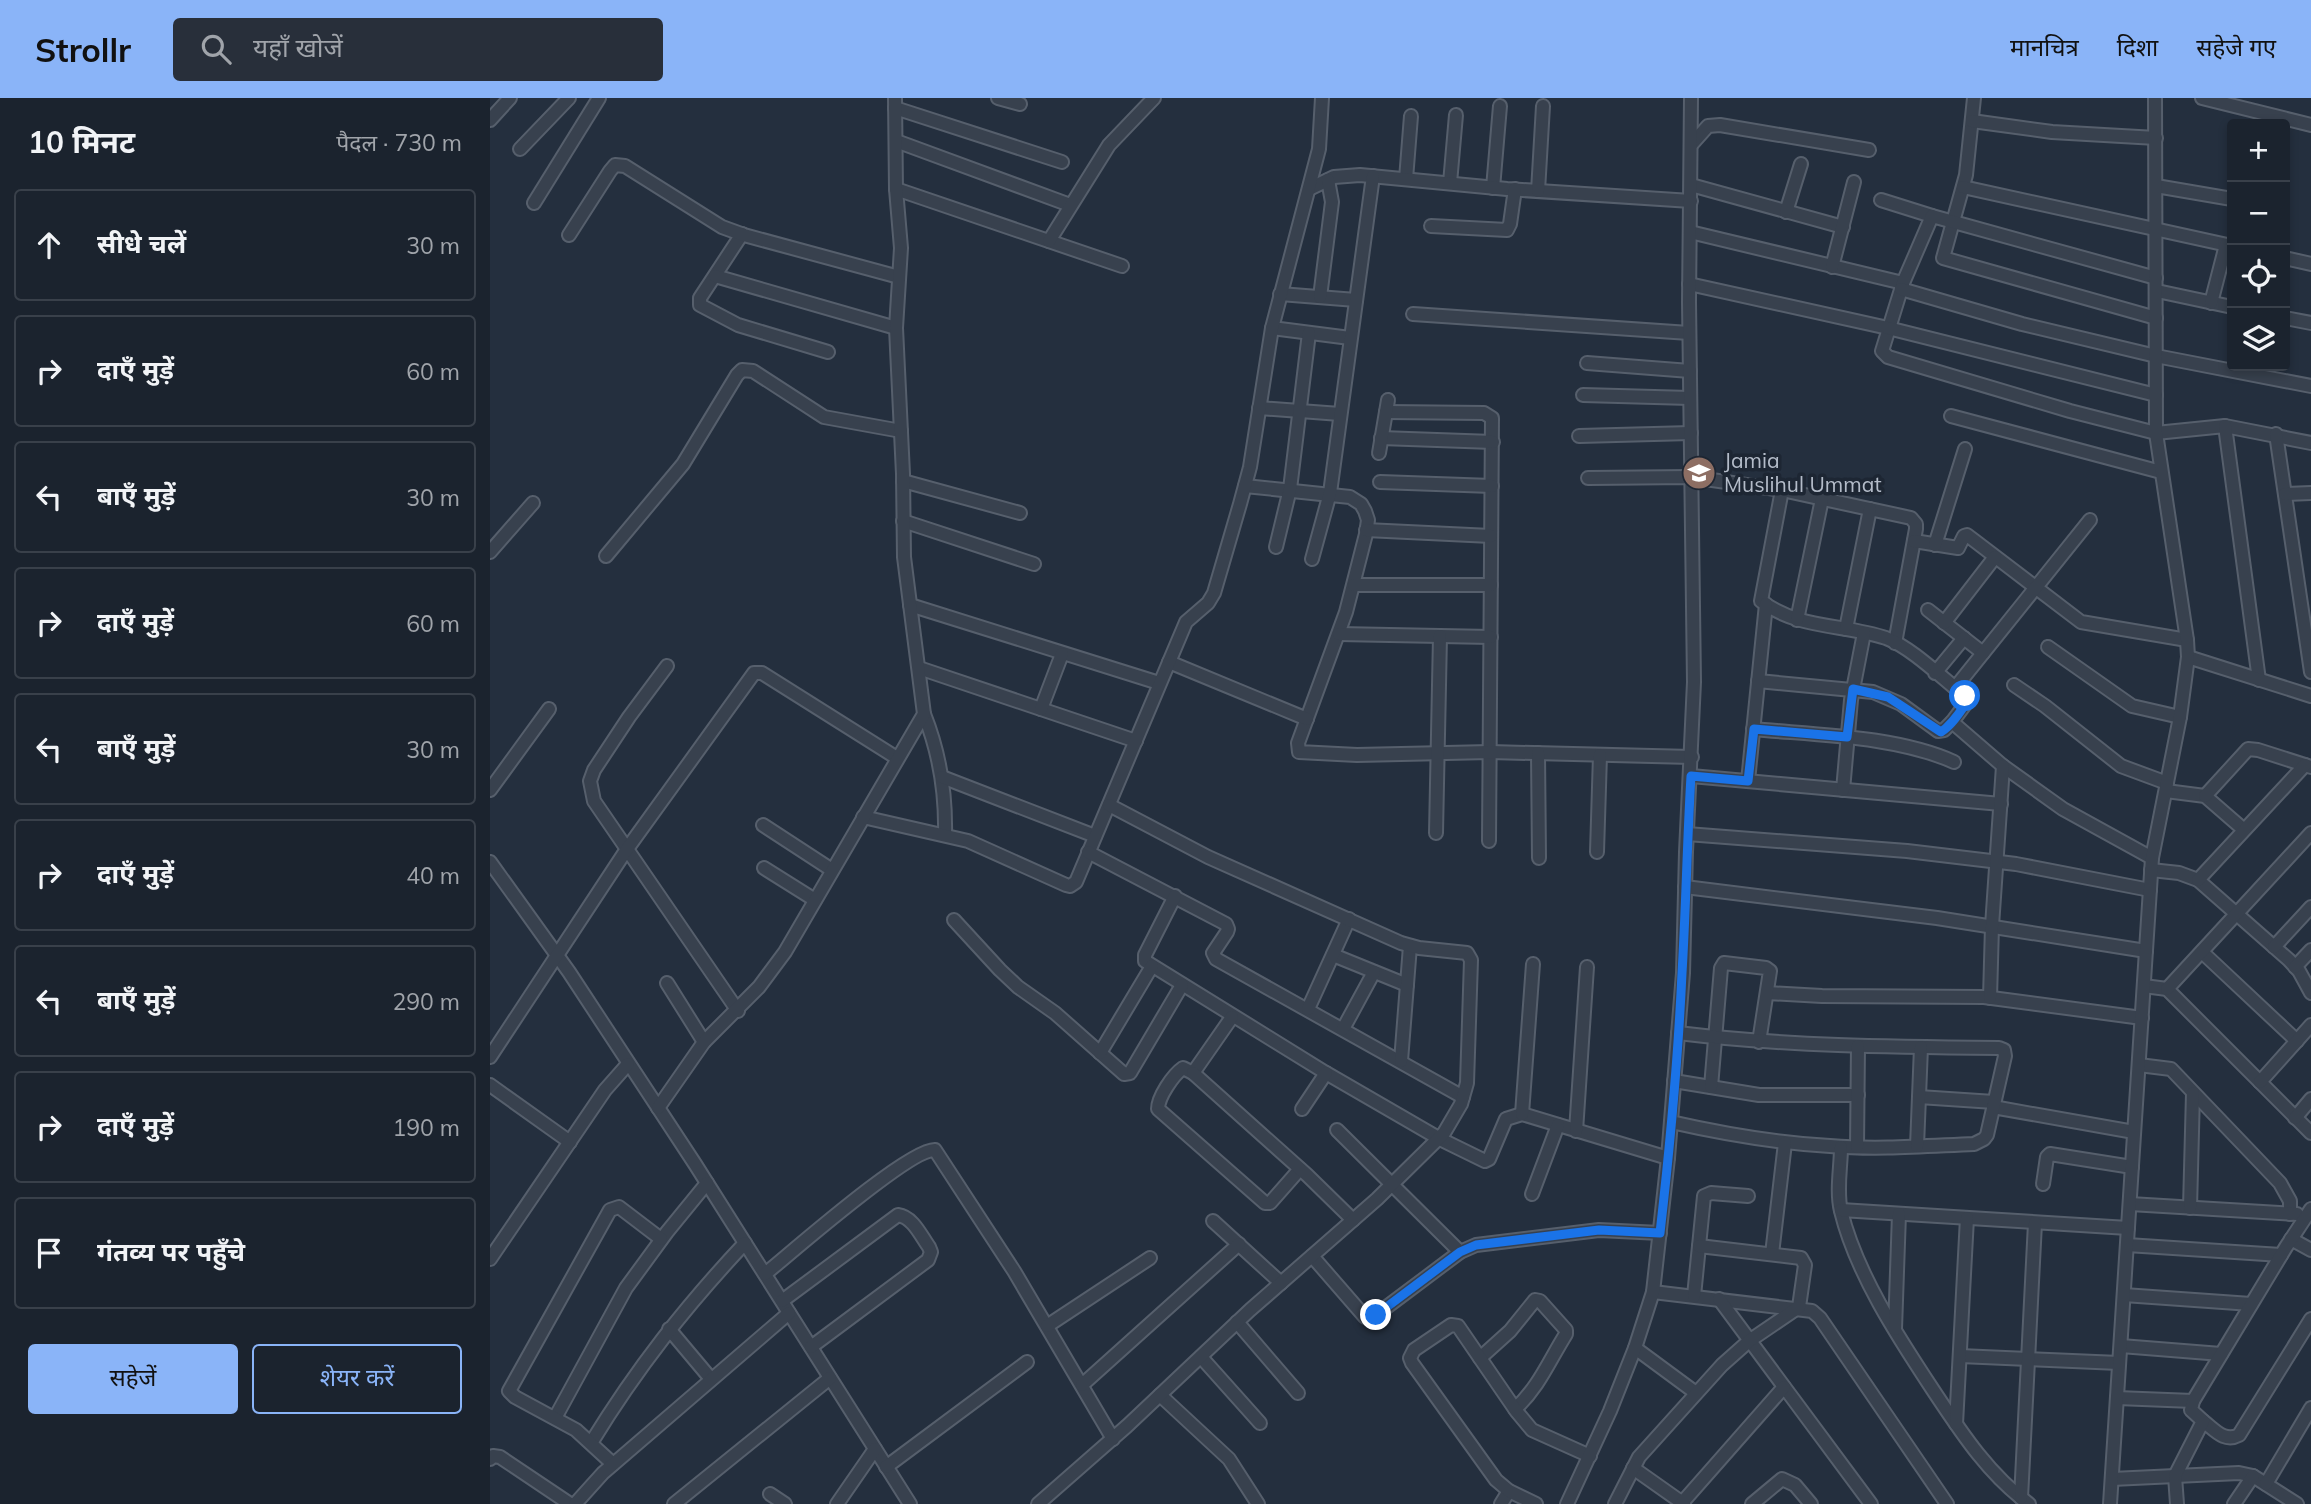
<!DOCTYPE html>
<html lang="hi">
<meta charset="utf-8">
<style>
:root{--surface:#1b232e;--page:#282f3a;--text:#f1f3f6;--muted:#a0a4aa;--line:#39404a;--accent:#8ab4f8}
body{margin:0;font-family:Mulish,"Noto Sans Devanagari",sans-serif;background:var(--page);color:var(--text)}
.controls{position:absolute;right:21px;top:21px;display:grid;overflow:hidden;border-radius:7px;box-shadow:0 4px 10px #0003}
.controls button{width:63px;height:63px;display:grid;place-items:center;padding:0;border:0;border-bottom:2px solid var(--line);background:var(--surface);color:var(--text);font:35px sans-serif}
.stop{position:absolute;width:21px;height:21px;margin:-16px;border:5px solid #1a73e8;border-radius:50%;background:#fff}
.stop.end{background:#1a73e8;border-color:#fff;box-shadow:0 2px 7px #0008}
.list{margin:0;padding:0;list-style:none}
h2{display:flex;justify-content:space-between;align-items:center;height:91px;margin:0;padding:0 28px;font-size:30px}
h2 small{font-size:23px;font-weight:400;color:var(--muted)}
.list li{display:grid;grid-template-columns:46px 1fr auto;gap:21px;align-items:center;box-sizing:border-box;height:112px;margin:0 14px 14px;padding:0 14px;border:2px solid var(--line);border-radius:7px}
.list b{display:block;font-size:26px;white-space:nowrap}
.list em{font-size:23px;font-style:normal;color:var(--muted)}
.actions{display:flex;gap:14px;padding:21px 28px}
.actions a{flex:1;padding:16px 0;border:2px solid var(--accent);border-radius:7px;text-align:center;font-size:24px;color:var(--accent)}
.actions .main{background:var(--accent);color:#111}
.icon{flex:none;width:38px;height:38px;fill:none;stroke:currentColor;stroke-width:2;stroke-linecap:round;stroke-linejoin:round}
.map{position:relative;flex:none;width:1821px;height:1406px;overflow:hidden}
header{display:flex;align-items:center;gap:42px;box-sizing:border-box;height:98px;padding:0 35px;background:var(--accent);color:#111}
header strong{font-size:33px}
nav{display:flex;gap:38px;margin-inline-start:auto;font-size:24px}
.search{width:490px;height:63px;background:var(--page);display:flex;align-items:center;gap:18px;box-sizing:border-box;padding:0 24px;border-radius:7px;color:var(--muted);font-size:26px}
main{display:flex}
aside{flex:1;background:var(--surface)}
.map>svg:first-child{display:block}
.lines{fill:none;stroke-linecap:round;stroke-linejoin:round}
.minor-casing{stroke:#565f6c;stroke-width:16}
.minor{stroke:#38414e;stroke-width:12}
.route{stroke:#1a73e8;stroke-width:9}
.labels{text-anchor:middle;stroke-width:7;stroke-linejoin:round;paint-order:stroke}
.poi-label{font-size:21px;fill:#b4bcc9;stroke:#1d2633;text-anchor:start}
</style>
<header>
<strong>Strollr</strong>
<div class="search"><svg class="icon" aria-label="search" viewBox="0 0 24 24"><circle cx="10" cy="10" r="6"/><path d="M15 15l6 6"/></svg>यहाँ खोजें</div>
<nav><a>मानचित्र</a><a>दिशा</a><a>सहेजे गए</a></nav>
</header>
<main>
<aside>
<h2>10 मिनट<small>पैदल · 730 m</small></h2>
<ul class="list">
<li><svg class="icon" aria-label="ahead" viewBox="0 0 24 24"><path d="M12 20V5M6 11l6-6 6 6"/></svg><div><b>सीधे चलें</b></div><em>30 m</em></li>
<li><svg class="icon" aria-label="right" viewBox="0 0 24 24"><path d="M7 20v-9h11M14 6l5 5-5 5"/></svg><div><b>दाएँ मुड़ें</b></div><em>60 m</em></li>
<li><svg class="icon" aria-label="left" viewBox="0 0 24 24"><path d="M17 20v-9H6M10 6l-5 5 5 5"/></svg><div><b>बाएँ मुड़ें</b></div><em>30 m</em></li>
<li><svg class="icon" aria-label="right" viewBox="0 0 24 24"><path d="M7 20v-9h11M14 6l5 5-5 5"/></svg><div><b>दाएँ मुड़ें</b></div><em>60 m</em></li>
<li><svg class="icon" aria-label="left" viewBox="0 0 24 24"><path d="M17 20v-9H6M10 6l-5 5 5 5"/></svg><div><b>बाएँ मुड़ें</b></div><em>30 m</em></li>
<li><svg class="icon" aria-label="right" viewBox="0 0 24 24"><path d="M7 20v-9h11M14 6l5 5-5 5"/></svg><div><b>दाएँ मुड़ें</b></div><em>40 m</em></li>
<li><svg class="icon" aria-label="left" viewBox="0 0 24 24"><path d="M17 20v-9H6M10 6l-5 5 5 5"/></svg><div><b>बाएँ मुड़ें</b></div><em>290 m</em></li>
<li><svg class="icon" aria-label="right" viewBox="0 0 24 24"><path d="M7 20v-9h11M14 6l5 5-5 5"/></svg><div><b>दाएँ मुड़ें</b></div><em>190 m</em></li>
<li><svg class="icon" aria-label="arrive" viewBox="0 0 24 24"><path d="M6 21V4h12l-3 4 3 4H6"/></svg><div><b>गंतव्य पर पहुँचे</b></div></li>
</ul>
<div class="actions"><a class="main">सहेजें</a><a>शेयर करें</a></div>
</aside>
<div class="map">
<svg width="1821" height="1406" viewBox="0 0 1821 1406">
<rect width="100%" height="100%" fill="#242f3e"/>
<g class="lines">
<defs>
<g id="minor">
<polyline points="508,0 530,6"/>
<polyline points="1484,0 1476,77 1453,160 1666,220"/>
<polyline points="1712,0 1821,27"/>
<polyline points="405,10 572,64"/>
<polyline points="0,22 20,0"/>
<polyline points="1482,23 1562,34 1666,40"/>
<polyline points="406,43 580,107"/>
<polyline points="1201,47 1218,28 1230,27 1379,52"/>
<polyline points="30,51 79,0"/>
<polyline points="916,81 921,18"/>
<polyline points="960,85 966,17"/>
<polyline points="1201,87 1353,129"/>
<polyline points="1666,88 1742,101"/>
<polyline points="1473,89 1742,148"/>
<polyline points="1003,90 1010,8"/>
<polyline points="406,91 632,168"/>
<polyline points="819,91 844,79 870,77 1017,91 1201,103"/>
<polyline points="1048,93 1053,8"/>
<polyline points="1391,102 1442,118"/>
<polyline points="44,105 109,0"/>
<polyline points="1296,114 1311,66"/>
<polyline points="941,128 1017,132 1020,126 1025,91"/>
<polyline points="1200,134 1413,185"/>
<polyline points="252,136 210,200 210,207 248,227 338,254"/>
<polyline points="79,137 120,73 125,67 135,68 232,129 254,137 409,179"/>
<polyline points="559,143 619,47 664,0"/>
<polyline points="1795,160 1821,166"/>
<polyline points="1342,169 1364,84"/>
<polyline points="225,178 406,230"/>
<polyline points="1666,180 1442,118 1413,185 1392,253 1398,259 1580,313 1666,335 1735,328 1821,345"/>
<polyline points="1199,186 1398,230 1666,297"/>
<polyline points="1411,191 1532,226 1666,258 1821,288"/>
<polyline points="1667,193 1742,209"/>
<polyline points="790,196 866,202"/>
<polyline points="830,199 842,104 838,82"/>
<polyline points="1721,205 1736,147"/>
<polyline points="923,216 1199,235"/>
<polyline points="1795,220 1821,225"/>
<polyline points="782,230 860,240"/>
<polyline points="1097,265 1200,273"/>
<polyline points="1093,297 1200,300"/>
<polyline points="769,310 850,316"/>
<polyline points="896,314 994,315 1002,320 999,743"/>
<polyline points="1461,318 1671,374"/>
<polyline points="1735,328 1769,582"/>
<polyline points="1786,336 1821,574"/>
<polyline points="1089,338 1201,335"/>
<polyline points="891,340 1003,344"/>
<polyline points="889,355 898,302"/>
<polyline points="1098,380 1201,379 1292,392 1421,420 1426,426 1426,431 1405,545"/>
<polyline points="413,383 530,415"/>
<polyline points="890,384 1002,388"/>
<polyline points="755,388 860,399 871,406 875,413 878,422 876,436 856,514 808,645 809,654 867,657 1000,654 1202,659"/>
<path d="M1292 392 1271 503C1307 531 1354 526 1396 540 1422 550 1452 580 1475 598L1477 604 1462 624 1513 668 1573 711 1662 760"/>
<polyline points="1795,396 1821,395"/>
<polyline points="413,423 544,466"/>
<polyline points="876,432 1001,438"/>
<polyline points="1424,443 1468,450 1474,438 1477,437 1591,524 1697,542"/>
<polyline points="1445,447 1475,351"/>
<polyline points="786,449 800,391 819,235"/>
<polyline points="0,454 43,405"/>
<polyline points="116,458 193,366 247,277 252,272 263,273 334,319 411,333"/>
<polyline points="822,461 840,395 883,78"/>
<polyline points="864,487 1001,487"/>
<polyline points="420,507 669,585"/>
<polyline points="1438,512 1493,555"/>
<polyline points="1307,522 1332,401"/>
<polyline points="1454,525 1505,459"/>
<polyline points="1356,531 1380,411"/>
<polyline points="849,536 1001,539"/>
<polyline points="1558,549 1642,608 1690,619"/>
<polyline points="1698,559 1821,598"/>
<polyline points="679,564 817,621"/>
<polyline points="177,568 139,619 104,672 100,683 104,703 248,913"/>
<polyline points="429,570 646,643"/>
<polyline points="1445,575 1474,540"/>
<polyline points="1268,583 1383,594 1411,606 1448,633 1454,632 1462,624"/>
<polyline points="1524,587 1555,608 1631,668 1677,685"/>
<polyline points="1465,590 1600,422"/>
<polyline points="551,611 572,556"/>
<path d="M434 616C450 656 456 694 455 737"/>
<path d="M1263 631C1326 637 1407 638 1464 664"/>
<polyline points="1048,655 1049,760"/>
<polyline points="1201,678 1511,706"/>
<polyline points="452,679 605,738"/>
<polyline points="1258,683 1276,506"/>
<polyline points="0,692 59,611"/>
<polyline points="1353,692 1361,602 1374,535"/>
<polyline points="1676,693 1715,698 1753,731"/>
<polyline points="1715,698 1758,651 1768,652 1821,669"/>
<polyline points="373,719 478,743 576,787 580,788 586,784 696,524 718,505 724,495 750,406 760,369 782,230 829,51 832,0"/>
<polyline points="273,727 342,772"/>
<polyline points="946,735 950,538"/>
<polyline points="1197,736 1417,753 1526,766 1660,792"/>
<polyline points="598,754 736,826 738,831 737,834 723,855 726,861 973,999"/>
<polyline points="1107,754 1110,657"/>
<polyline points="0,764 79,874 205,1066 420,1406"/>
<polyline points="274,770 325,802"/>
<polyline points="1661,772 1689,775 1708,782 1799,862 1809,873 1821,895"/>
<polyline points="1708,782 1815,667"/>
<polyline points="1195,789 1447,820 1656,853"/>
<polyline points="685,798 655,857 655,863 836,975 950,1041 995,1063 999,1061 1016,1021 1032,1016 1178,1060"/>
<polyline points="464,822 510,872 528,889 565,915 634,976 640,975 692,887"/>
<polyline points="1784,849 1821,809"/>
<polyline points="1712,854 1807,943"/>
<polyline points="843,857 917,887"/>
<polyline points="1805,869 1821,852"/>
<polyline points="177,885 214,944"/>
<polyline points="1654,888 1677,891 1821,1035"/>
<polyline points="1677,891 1821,735"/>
<polyline points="1277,895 1332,898 1494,899 1652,920"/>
<polyline points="1500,900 1502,828 1513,668"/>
<polyline points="818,911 859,821"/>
<path d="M742 919 703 975 693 970C683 977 668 999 668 1011L775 1105H780L810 1071"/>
<polyline points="853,931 884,874"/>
<polyline points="610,955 662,868"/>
<polyline points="0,959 137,751 264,575 272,575 407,660"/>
<polyline points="911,963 920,848"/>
<polyline points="1649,967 1681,971 1790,1085 1800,1103 1800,1116"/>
<polyline points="703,975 817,1077 863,1122"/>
<polyline points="1184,983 1269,997 1368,997"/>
<polyline points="1770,984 1821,927"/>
<polyline points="0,987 80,1044"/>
<polyline points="1221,989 1231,870 1234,865 1276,870 1280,873 1269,944"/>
<polyline points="1429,999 1504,1004"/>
<polyline points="1503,1009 1644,1034"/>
<polyline points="168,1010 214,944 269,889 295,854 434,616 414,459 413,376 406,230 411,150 406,91 405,0"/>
<polyline points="812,1011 836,975"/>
<polyline points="1032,1016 1043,866"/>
<polyline points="1805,1020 1821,1001"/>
<path d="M1181 1024C1234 1036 1285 1045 1340 1048 1388 1052 1436 1048 1484 1046L1494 1041 1497 1037 1515 958 1514 952 1509 950C1401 949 1295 948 1188 935"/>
<polyline points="847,1032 970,1154"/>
<polyline points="1086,1033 1097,869"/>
<polyline points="1427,1048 1431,949"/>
<path d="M1351 1049C1351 1069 1346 1093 1351 1113 1366 1175 1408 1239 1443 1292 1471 1334 1498 1376 1539 1406"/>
<polyline points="1367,1049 1368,948"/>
<polyline points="1553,1086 1557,1059 1560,1056 1642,1069"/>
<polyline points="1042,1096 1068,1027"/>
<polyline points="1640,1106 1807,1116"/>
<polyline points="1700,1110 1703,995"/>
<polyline points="1351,1112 1638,1130"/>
<polyline points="723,1123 791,1185"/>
<polyline points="1801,1141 1821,1152"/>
<polyline points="1637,1147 1791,1157"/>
<polyline points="1282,1156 1295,1045"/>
<polyline points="822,1158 875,1219 882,1220 970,1154 986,1147 1109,1132 1170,1135"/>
<polyline points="0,1161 115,992 138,966"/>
<path d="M275 1176C301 1155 420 1050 445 1052L524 1173 623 1341"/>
<polyline points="1163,1194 1322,1213 1330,1220 1457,1406"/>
<polyline points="1634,1197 1761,1206"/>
<polyline points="1204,1198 1214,1098 1221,1095 1258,1098"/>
<polyline points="1229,1201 1381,1406"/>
<path d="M292 1203 408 1117C423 1119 431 1138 439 1149L441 1154 438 1162 321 1249"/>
<polyline points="747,1224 808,1295"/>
<polyline points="557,1228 660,1160"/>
<polyline points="179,1231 221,1281"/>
<polyline points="1405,1231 1409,1116"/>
<polyline points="1631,1248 1731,1256"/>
<polyline points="1145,1250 1206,1295"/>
<polyline points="1470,1258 1629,1265"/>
<polyline points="711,1259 770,1325"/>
<path d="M990 1260 1020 1233 1045 1202 1050 1203 1076 1232V1236C1059 1263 1049 1289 1025 1311"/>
<polyline points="592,1287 749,1146"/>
<polyline points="670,1297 739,1361 768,1406"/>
<polyline points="1627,1300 1703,1303"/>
<polyline points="65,1320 136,1190 177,1134 217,1085"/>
<path d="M1713 1323C1724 1331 1734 1345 1749 1337L1821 1221"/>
<polyline points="1466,1326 1477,1120"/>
<path d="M101 1345C147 1270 195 1209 255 1145"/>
<polyline points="0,1361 3,1358 10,1359 80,1406"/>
<polyline points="123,1366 86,1332 25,1299 19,1293 120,1112 129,1109 171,1141"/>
<polyline points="396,1369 537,1264"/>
<polyline points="1143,1370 1194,1406"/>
<polyline points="1622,1381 1749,1375 1763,1378 1807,1406"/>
<polyline points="1776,1386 1821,1310"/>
<polyline points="280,1396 295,1406"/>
<polyline points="1531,1400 1545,1125"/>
<polyline points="85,1406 113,1375 299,1215"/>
<polyline points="184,1406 340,1280"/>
<polyline points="347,1406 385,1351"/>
<polyline points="548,1406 637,1328 760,1212 887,1101 954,1035 971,1006 977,985 981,862 977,855 929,850 911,845 718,759 619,707"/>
<polyline points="1011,1406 1019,1393"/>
<polyline points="1046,1406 1019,1393 1006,1382 922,1265 920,1260 924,1252 961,1227 968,1228 1027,1314 1042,1332 1100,1358"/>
<polyline points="1077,1406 1120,1313 1145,1250 1163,1194 1178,1060 1193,875 1196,754 1204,584 1199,204 1201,0"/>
<polyline points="1125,1406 1149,1359 1232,1267 1259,1243 1309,1209 1315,1167 1311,1160 1209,1148"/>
<polyline points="1191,1406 1294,1289"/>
<polyline points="1262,1406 1292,1381 1305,1387 1321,1406"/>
<polyline points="1620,1406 1662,760 1690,619 1698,559 1697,542 1666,335 1665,0"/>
<polyline points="1687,1406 1685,1378 1713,1323 1701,1312 1703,1303 1796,1149 1821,1111"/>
<polyline points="1744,1406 1763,1378"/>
</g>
</defs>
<use href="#minor" class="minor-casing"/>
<use href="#minor" class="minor"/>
</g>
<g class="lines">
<path class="route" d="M886 1217 970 1154 986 1147 1109 1132 1170 1135C1180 1048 1188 962 1192 875 1196 809 1197 744 1201 678L1258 683 1264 631 1357 639 1363 591 1398 599 1451 634C1462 627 1470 614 1477 604L1475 598"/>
</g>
<defs>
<symbol id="school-disc" viewBox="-11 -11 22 22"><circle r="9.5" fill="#8d6e63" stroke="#1d2633"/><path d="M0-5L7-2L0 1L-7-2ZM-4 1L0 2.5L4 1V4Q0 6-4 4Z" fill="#fff"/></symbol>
</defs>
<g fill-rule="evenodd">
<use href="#school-disc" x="1190" y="356" width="38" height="38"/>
</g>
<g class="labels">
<g class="poi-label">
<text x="1234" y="370">Jamia<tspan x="1234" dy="24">Muslihul Ummat</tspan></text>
</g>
</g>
</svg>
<div class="controls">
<button>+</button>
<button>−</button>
<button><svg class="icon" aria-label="locate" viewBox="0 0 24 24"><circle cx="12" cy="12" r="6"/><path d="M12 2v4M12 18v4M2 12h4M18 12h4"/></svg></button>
<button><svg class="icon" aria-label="layers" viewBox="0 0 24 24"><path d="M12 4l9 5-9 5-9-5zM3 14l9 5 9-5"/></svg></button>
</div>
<div class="stop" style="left:1475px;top:598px"></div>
<div class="stop end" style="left:886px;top:1217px"></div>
</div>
</main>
